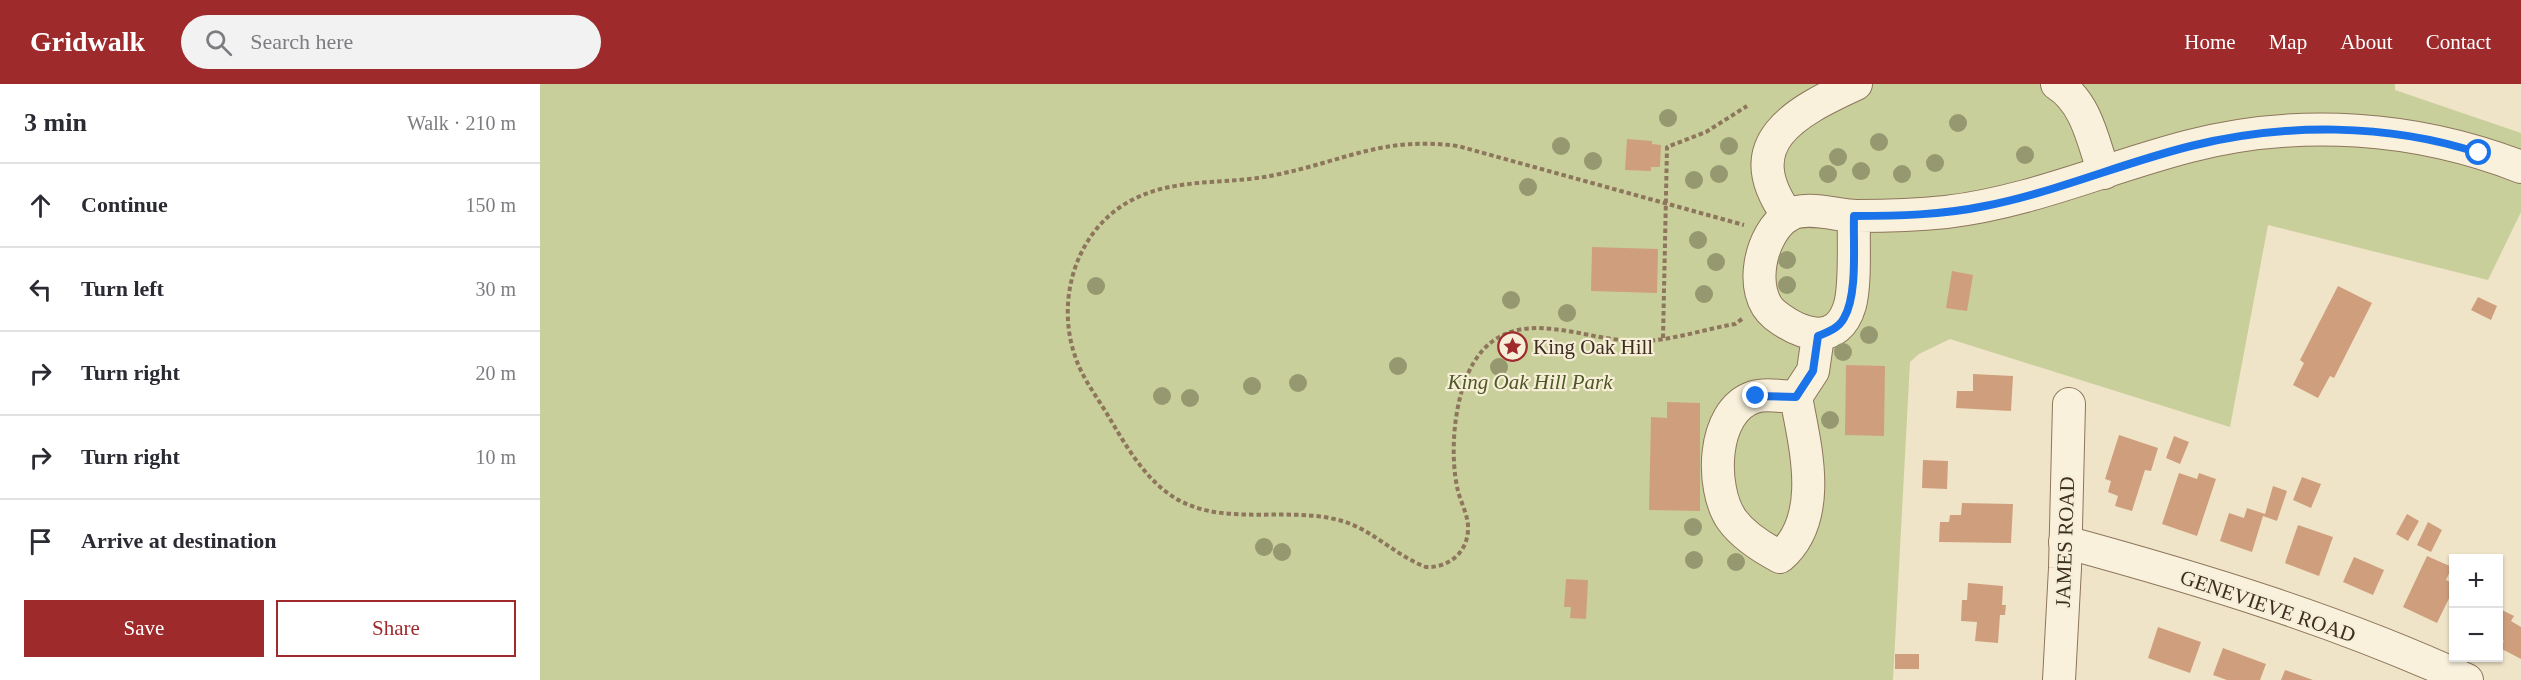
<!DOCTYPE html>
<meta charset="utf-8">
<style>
:root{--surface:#fff;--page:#f2f2f3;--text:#2b2b33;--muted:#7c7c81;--line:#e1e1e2;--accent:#9e2a2b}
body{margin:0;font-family:Georgia,serif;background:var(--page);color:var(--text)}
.controls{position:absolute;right:18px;bottom:18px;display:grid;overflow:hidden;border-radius:0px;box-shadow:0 2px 4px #0004}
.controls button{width:54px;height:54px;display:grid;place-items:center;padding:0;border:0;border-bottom:2px solid var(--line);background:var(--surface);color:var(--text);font:30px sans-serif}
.stop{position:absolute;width:18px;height:18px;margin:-14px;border:4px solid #1a73e8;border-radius:50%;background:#fff}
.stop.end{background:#1a73e8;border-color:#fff;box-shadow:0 2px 6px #0008}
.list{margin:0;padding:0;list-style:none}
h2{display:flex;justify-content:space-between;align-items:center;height:78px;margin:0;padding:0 24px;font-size:26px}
h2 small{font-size:20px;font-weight:400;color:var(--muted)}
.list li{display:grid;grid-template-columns:39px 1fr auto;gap:18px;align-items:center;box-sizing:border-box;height:84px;padding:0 24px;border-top:2px solid var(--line)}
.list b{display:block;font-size:22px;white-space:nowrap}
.list em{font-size:20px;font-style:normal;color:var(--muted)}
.actions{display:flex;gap:12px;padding:18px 24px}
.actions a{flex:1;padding:14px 0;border:2px solid var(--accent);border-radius:0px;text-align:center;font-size:21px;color:var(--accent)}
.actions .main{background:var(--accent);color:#fff}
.icon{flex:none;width:33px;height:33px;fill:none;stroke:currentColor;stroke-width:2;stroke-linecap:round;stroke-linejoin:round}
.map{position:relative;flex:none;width:1981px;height:596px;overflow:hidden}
header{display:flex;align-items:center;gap:36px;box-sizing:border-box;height:84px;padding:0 30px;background:var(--accent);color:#fff}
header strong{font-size:28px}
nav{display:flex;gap:33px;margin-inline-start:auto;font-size:21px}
.search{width:420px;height:54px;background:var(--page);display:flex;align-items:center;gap:15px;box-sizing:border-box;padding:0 21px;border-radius:33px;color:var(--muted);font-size:22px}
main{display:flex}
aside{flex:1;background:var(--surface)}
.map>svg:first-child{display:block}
.green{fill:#c9cf9b}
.building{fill:#cf9f7d}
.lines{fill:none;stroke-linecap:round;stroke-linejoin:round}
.minor-casing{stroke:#8d765c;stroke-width:34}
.path{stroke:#8d765c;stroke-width:4;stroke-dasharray:4.5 3;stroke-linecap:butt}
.minor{stroke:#faf1dc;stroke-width:32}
.tree{fill:#96986f}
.route{stroke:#1a73e8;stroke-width:8}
.labels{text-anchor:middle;stroke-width:4.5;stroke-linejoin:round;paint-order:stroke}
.poi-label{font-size:21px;fill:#3d2e20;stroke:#f7eed8;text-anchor:start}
.park-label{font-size:21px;font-style:italic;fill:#4d5a26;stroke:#f7eed8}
.street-label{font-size:21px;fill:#3d2e20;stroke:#f7eed8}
</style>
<header>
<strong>Gridwalk</strong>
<div class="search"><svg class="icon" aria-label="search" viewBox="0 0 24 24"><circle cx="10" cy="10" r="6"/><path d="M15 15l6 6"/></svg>Search here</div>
<nav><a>Home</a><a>Map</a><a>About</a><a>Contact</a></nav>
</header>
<main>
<aside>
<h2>3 min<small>Walk · 210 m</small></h2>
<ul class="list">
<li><svg class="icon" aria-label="ahead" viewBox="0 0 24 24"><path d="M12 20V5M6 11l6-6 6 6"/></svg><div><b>Continue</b></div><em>150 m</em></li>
<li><svg class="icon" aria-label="left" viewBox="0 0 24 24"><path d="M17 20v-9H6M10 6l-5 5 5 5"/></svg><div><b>Turn left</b></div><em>30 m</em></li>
<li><svg class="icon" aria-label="right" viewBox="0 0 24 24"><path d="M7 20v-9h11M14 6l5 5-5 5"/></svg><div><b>Turn right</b></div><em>20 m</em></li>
<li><svg class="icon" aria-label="right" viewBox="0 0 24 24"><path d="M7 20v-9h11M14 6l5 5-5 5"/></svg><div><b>Turn right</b></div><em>10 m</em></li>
<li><svg class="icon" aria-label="arrive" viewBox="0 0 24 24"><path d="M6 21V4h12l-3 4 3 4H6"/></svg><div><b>Arrive at destination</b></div></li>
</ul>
<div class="actions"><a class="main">Save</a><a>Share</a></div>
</aside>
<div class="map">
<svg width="1981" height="596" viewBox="0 0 1981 596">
<rect width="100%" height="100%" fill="#f0e4c8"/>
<polygon class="green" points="0,0 1855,0 1855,6 1981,49 1981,128 1948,196 1728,141 1690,343 1410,255 1379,270 1370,278 1353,596 0,596"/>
<g class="building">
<polygon points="1087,55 1112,57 1112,60 1121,61 1120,83 1111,83 1111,87 1085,86"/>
<polygon points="1052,163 1118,165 1117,209 1051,207"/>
<polygon points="1412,187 1433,191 1427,227 1406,224"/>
<polygon points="1798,202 1832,219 1794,294 1790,292 1778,314 1753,301 1764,279 1760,276"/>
<polygon points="1938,213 1957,222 1951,236 1931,226"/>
<polygon points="1306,281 1345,282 1344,352 1305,351"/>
<polygon points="1433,290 1473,292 1471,327 1416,324 1417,307 1433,307"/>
<polygon points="1127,318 1160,319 1160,427 1109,426 1111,333 1127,334"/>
<polygon points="1579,351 1618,364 1611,387 1605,386 1592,427 1575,422 1578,412 1568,408 1571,397 1565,395"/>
<polygon points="1634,352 1649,358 1640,380 1626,374"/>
<polygon points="1383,376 1408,377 1407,405 1382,404"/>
<polygon points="1639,389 1657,395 1659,389 1676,395 1657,452 1622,440"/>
<polygon points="1762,393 1781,400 1771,424 1753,416"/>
<polygon points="1733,402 1747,407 1737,437 1723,432 1712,468 1680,457 1689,429 1704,434 1707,424 1725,430"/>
<polygon points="1422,419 1473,420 1471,459 1399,458 1400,438 1409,438 1410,431 1421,431"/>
<polygon points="1867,430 1879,437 1868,457 1856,450"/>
<polygon points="1888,438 1902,446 1891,468 1877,461"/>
<polygon points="1758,441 1793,453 1779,492 1745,479"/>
<polygon points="1887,472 1912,483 1906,496 1914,500 1914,504 1897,539 1863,523"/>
<polygon points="1814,473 1844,486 1833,511 1803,498"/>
<polygon points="1026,495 1048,496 1046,535 1030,534 1031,523 1024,523"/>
<polygon points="1428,499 1463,502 1462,521 1466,521 1465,531 1460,531 1458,559 1435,557 1437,538 1421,537 1422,516 1427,516"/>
<polygon points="1958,524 1974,532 1971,537 1981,543 1981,575 1960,564 1964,557 1958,554"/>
<polygon points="1618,543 1661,558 1650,589 1608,574"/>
<polygon points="1683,564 1726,580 1720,596 1687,596 1673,591"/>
<rect x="1355" y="570" width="24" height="15"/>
<polygon points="1745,586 1773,596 1741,596"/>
</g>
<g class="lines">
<defs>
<g id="minor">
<path d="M1517 0C1547 19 1553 58 1564 89"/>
<path d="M1248 132C1195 59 1255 28 1316 0"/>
<path d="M1314 132C1313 156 1316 199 1310 221 1298 263 1262 252 1235 231 1207 209 1220 148 1249 131 1267 121 1298 132 1317 132 1347 132 1377 131 1406 128 1491 118 1568 83 1650 62 1759 34 1876 42 1981 83"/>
<path d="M1256 313C1244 313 1226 309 1214 313 1171 327 1170 405 1192 436 1203 451 1223 464 1240 473 1285 434 1265 362 1256 313L1273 287 1278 252"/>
<path d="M1525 458C1661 495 1799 537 1927 596"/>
<polyline points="1519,596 1525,484 1529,320"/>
</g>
</defs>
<use href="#minor" class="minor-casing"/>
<g class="path">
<path d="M1202 235 1195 240C1166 245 1136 255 1106 257 1047 261 974 214 934 278 914 311 909 370 918 407 921 419 929 433 928 446 927 470 907 484 886 483 856 472 833 446 802 437 744 420 675 447 625 407 601 388 585 360 570 335 558 314 542 294 535 272 515 214 537 143 594 115 637 93 689 101 735 91 805 77 842 52 918 62L1204 141"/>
<polyline points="1123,254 1127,63 1166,48 1207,22"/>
</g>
<use href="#minor" class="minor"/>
</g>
<g class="tree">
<circle cx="1128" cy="34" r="9"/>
<circle cx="1418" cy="39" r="9"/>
<circle cx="1339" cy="58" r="9"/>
<circle cx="1021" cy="62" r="9"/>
<circle cx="1189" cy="62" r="9"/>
<circle cx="1485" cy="71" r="9"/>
<circle cx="1298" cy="73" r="9"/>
<circle cx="1053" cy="77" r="9"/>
<circle cx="1395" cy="79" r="9"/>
<circle cx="1321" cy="87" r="9"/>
<circle cx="1179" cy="90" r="9"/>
<circle cx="1288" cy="90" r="9"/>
<circle cx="1362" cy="90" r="9"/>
<circle cx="1154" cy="96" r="9"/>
<circle cx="988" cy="103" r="9"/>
<circle cx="1158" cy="156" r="9"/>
<circle cx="1247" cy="176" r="9"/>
<circle cx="1176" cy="178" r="9"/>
<circle cx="1247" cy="201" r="9"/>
<circle cx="556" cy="202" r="9"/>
<circle cx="1164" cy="210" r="9"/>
<circle cx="971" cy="216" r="9"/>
<circle cx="1027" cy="229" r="9"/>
<circle cx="1329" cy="251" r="9"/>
<circle cx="1303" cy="268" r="9"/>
<circle cx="858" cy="282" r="9"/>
<circle cx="959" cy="283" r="9"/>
<circle cx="758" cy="299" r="9"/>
<circle cx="712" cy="302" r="9"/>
<circle cx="622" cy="312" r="9"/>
<circle cx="650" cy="314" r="9"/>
<circle cx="1290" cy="336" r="9"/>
<circle cx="1153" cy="443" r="9"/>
<circle cx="724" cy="463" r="9"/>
<circle cx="742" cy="468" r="9"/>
<circle cx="1154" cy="476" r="9"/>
<circle cx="1196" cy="478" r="9"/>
</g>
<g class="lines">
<path class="route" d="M1216 312 1256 313 1273 287 1278 252C1288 248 1299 244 1304 234 1318 210 1313 160 1314 132 1357 132 1402 131 1445 122 1516 108 1582 79 1651 62 1745 39 1847 39 1939 69"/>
</g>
<defs>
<symbol id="sight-ring" viewBox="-11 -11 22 22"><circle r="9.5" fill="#f7eed8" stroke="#9e2a2b" stroke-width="1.5"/><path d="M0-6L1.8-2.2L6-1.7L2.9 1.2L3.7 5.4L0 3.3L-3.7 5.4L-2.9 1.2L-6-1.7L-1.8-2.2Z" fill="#9e2a2b"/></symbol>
</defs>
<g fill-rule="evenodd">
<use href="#sight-ring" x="956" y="246" width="33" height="33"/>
</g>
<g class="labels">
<g class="poi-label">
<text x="993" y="270">King Oak Hill</text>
</g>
<g class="park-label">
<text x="990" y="305">King Oak Hill Park</text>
</g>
<g class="street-label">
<text transform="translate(1525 458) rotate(-88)" y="7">JAMES ROAD</text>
<text transform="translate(1728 522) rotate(19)" y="7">GENEVIEVE ROAD</text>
</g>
</g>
</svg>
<div class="controls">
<button>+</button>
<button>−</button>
</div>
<div class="stop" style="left:1939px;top:69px"></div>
<div class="stop end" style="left:1216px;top:312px"></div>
</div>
</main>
